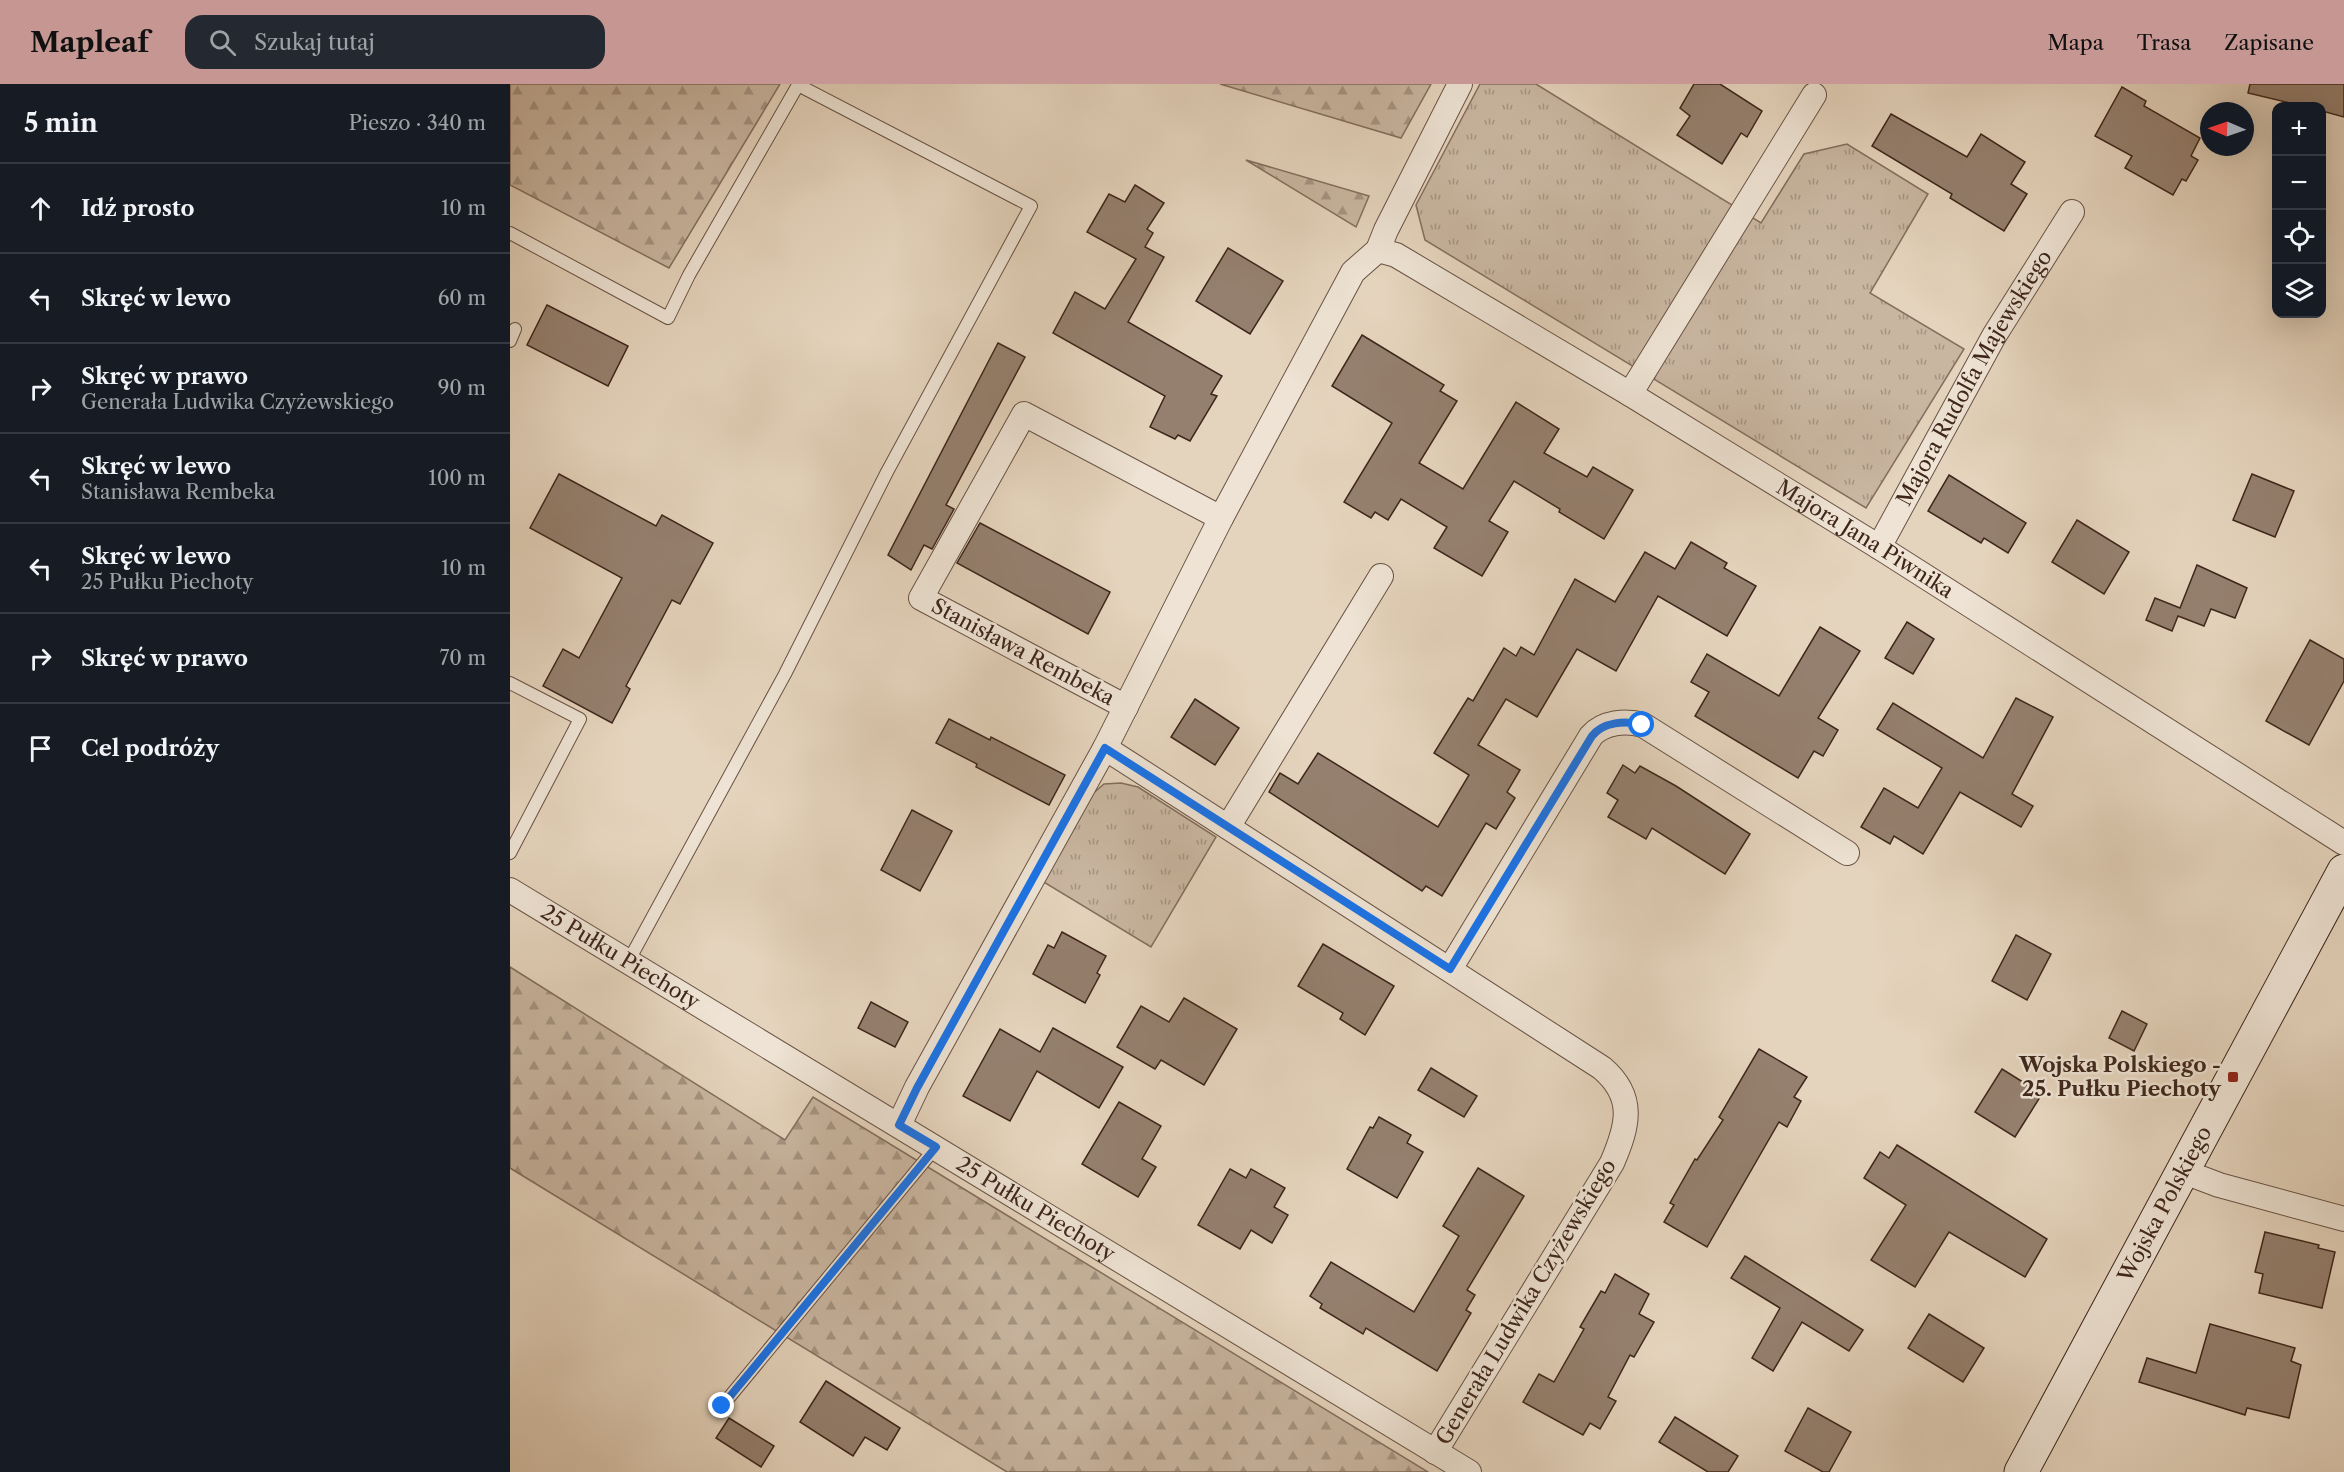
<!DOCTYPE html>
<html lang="pl">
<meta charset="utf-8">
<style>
:root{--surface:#171b24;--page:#242831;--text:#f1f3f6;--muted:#9ea1a6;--line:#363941;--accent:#c59692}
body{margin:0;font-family:"Libre Caslon Text",serif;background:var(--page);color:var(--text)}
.controls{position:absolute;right:18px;top:18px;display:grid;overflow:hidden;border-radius:12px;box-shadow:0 6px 24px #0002}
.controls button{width:54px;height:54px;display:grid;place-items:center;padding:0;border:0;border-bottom:2px solid var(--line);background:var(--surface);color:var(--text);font:30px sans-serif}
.compass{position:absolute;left:1690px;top:18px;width:54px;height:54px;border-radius:50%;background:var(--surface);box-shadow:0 6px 24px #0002;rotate:272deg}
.stop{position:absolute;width:18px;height:18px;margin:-14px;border:4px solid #1a73e8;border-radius:50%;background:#fff}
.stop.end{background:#1a73e8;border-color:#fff;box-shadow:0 2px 6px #0008}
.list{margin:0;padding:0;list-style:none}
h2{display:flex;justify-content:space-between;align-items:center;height:78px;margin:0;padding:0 24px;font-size:26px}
h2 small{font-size:20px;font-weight:400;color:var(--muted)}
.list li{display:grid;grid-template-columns:39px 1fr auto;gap:18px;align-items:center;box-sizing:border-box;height:90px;padding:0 24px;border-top:2px solid var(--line)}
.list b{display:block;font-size:22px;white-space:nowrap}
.list p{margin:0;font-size:20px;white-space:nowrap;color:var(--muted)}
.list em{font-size:20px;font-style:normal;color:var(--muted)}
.icon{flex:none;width:33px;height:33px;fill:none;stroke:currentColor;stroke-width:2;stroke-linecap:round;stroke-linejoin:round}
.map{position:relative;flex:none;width:1834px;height:1388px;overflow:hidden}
header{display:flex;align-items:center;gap:36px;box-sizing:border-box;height:84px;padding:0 30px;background:var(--accent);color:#111}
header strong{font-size:28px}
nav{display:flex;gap:33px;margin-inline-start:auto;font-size:21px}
.search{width:420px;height:54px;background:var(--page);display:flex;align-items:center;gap:15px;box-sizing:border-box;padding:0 21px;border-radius:18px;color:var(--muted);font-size:22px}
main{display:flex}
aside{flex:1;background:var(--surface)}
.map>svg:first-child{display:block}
.grass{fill:url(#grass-tufts);stroke:#846e5e;stroke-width:1.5}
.forest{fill:url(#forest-firs);stroke:#846e5e;stroke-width:1.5}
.building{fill:#95806f;stroke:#3e261b;stroke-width:1.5}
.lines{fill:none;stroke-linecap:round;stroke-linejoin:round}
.service-casing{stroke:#685244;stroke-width:14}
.minor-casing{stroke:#685244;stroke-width:26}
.secondary-casing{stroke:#3e261b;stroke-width:35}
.service{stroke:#eee3d4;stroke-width:12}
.minor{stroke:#eee3d4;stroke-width:24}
.secondary{stroke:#eee3d4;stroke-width:33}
.route{stroke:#1a73e8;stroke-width:8}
.poi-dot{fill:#8f2418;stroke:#eee3d4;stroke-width:2}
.labels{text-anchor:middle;stroke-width:5;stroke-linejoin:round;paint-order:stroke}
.street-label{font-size:21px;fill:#3e261b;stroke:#eee3d4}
.poi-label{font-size:21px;font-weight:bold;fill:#3e261b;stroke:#eee3d4;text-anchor:end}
</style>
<header>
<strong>Mapleaf</strong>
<div class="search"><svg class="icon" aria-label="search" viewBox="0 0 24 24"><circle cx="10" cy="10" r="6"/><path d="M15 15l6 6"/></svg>Szukaj tutaj</div>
<nav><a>Mapa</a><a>Trasa</a><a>Zapisane</a></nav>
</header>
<main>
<aside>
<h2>5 min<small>Pieszo · 340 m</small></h2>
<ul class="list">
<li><svg class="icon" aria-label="ahead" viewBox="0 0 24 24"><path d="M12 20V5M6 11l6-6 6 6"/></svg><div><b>Idź prosto</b></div><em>10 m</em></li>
<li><svg class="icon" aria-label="left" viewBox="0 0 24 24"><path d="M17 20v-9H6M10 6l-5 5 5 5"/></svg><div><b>Skręć w lewo</b></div><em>60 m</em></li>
<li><svg class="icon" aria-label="right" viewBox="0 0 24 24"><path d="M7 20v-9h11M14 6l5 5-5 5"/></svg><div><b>Skręć w prawo</b><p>Generała Ludwika Czyżewskiego</p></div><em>90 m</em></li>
<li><svg class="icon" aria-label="left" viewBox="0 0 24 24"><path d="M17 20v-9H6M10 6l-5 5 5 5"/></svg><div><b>Skręć w lewo</b><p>Stanisława Rembeka</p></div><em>100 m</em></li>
<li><svg class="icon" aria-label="left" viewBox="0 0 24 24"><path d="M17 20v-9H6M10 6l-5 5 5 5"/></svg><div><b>Skręć w lewo</b><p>25 Pułku Piechoty</p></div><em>10 m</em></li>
<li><svg class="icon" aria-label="right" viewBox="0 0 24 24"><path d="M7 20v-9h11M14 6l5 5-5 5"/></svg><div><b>Skręć w prawo</b></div><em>70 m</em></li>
<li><svg class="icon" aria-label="arrive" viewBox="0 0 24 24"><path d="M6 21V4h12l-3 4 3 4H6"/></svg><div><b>Cel podróży</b></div></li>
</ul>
</aside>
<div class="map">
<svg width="1834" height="1388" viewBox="0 0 1834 1388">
<defs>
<pattern id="grass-tufts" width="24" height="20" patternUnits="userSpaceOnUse" patternTransform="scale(1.5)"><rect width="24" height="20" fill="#c9b6a1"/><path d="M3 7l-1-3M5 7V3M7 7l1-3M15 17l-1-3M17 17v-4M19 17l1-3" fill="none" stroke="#a59482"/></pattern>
<pattern id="forest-firs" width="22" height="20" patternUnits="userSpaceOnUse" patternTransform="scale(1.5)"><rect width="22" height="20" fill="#c9b6a1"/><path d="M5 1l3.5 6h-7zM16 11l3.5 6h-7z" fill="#a59482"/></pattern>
</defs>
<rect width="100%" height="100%" fill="#e5d4bd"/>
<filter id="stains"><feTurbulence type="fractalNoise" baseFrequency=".00333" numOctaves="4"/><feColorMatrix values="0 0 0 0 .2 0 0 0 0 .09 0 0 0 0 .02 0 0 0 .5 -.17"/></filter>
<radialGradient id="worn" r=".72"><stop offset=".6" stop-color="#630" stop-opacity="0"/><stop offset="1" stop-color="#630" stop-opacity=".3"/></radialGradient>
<g class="grass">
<polygon points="970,0 1026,0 1251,139 1294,70 1337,60 1418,110 1360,209 1454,265 1356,424 915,156 906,121"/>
<polygon points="611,699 628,703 706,753 641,863 532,797 580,712 594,700"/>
</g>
<g class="forest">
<polygon points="0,0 270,0 159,184 0,101"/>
<polygon points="710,0 921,0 891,54"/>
<polygon points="736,76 859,112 846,143"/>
<polygon points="0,883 275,1056 303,1013 918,1388 497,1388 0,1084"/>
</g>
<g class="building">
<polygon points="1184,0 1210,0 1252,27 1237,53 1231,49 1212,80 1167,51 1180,32 1170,24"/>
<polygon points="1740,0 1834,0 1834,33 1812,27 1812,22 1793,22 1738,9"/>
<polygon points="1612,3 1636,17 1634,22 1690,54 1681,72 1688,76 1676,97 1672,95 1663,111 1615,84 1622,72 1585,52"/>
<polygon points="1381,30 1457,73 1471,50 1515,78 1501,100 1517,110 1494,147 1440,114 1442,110 1362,62"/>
<polygon points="625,101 654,119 637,145 643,149 635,163 654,173 618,238 712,292 701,310 707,312 680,357 668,351 665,355 640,343 655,312 543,249 565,208 595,225 626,175 577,148 599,110 615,118"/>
<polygon points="718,164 773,197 740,250 686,217"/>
<polygon points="37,221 118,262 98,302 17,261"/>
<polygon points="852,251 934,301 930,307 947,317 909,379 953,405 1006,318 1049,345 1034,369 1077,393 1083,383 1123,406 1094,455 1049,428 1050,425 1004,397 979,437 998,448 972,492 924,464 937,443 891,415 878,436 865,428 861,434 834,418 882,339 822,302"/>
<polygon points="488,259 515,273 436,421 444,425 422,465 414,461 401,486 378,471"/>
<polygon points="49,390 146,442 152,431 203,459 170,520 162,516 116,602 120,605 102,639 33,602 53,565 69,574 112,494 20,444"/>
<polygon points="1742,390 1784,407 1765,453 1723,436"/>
<polygon points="1439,391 1516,439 1498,469 1474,454 1471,459 1418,427"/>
<polygon points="1567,436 1619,468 1594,510 1542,478"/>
<polygon points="470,439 600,508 578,550 447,479"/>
<polygon points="1181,458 1217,479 1214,484 1246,502 1217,552 1148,512 1106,587 1067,565 1027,633 996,615 968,661 1010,686 997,708 1005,714 986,745 976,739 932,812 916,802 912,807 759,708 770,689 788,700 808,669 928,743 959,691 924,669 958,614 963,617 994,564 1006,572 1011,563 1024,571 1065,495 1105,518 1135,468 1165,485"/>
<polygon points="1687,481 1737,504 1725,534 1701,525 1694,542 1668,532 1662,547 1636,536 1645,514 1670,524"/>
<polygon points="1397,538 1424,555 1403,590 1375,574"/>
<polygon points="1310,543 1350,567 1308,634 1328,646 1313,672 1304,667 1288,694 1185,632 1199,608 1181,598 1197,570 1269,612"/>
<polygon points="1800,556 1834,575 1834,597 1799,661 1756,637"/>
<polygon points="1506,614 1543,633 1502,710 1523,722 1511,743 1450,708 1413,770 1384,752 1380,760 1351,743 1374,704 1408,724 1432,684 1367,645 1383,619 1473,674"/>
<polygon points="685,615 729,644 705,681 661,653"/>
<polygon points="439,635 480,656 481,653 555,691 539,721 466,683 467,680 426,659"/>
<polygon points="1113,681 1125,689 1130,682 1166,702 1240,750 1215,790 1142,744 1136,755 1098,733 1108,716 1097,709"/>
<polygon points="402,726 442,747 410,807 371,786"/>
<polygon points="552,848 596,872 587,889 590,891 575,919 523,890 538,861 544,864"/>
<polygon points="1506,851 1541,870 1517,916 1482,897"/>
<polygon points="813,860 884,902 855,951 830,935 833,929 788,902"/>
<polygon points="674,914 727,945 694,1001 651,976 645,985 607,963 631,922 659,938"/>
<polygon points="361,918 398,938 385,963 348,944"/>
<polygon points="1612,927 1637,940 1624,967 1599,954"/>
<polygon points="543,944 613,983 589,1024 527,987 500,1037 453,1012 490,945 530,968"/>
<polygon points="1249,965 1297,993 1284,1013 1291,1017 1277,1043 1269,1038 1197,1163 1154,1138 1164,1121 1160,1119 1185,1075 1187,1076 1213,1036 1209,1033"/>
<polygon points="921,984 967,1012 954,1033 908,1006"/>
<polygon points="1492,985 1532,1010 1505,1053 1465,1028"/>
<polygon points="609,1018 651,1042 632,1075 646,1083 628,1113 572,1080"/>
<polygon points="869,1033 901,1051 897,1059 913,1068 887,1114 837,1085 860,1043 863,1044"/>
<polygon points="1387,1061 1537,1155 1515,1193 1439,1148 1405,1203 1361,1176 1396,1121 1354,1094 1370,1068 1379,1074"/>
<polygon points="968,1084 1014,1112 957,1206 965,1211 956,1226 961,1229 927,1287 856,1244 853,1250 810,1224 812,1220 800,1212 821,1178 904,1228 949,1152 933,1142"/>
<polygon points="720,1085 736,1094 741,1085 775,1104 764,1123 778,1131 762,1159 741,1146 730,1165 688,1141"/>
<polygon points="1755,1148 1809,1161 1808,1164 1825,1168 1812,1224 1749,1209 1753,1190 1745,1188"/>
<polygon points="1235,1172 1353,1246 1339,1267 1292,1238 1263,1287 1242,1274 1270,1224 1221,1194"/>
<polygon points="1105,1190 1139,1210 1129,1230 1144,1238 1124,1273 1120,1271 1098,1313 1106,1317 1090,1345 1080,1339 1073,1351 1013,1318 1029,1290 1044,1298 1074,1245 1070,1243 1091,1207 1095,1209"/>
<polygon points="1419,1230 1474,1264 1453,1298 1398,1264"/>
<polygon points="1700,1240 1785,1264 1781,1277 1791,1281 1779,1334 1737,1324 1735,1331 1629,1298 1637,1274 1686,1289"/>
<polygon points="316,1297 390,1344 377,1366 355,1353 343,1372 290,1338"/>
<polygon points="1298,1324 1341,1348 1319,1388 1313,1388 1275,1367"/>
<polygon points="1165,1333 1228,1372 1218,1388 1198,1388 1149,1358"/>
<polygon points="219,1334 264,1362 251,1383 206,1354"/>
</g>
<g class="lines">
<defs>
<g id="service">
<polyline points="0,149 158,234 179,191 288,1 521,122 377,388 275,590 118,878"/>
<polyline points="0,257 5,245"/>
<polyline points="0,599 70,635 0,769"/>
<polyline points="212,1322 426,1063"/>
</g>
<g id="minor">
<path id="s1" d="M868 166 886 171 1120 310 1369 463 1834 759"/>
<polyline points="1120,310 1304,11"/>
<path id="s2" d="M1369 463 1484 252 1562 128"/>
<polyline points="616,623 411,514 514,330 711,434"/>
<path d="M595 664 1092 984C1126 1013 1118 1042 1102 1079L925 1368"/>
<polyline points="718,743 871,492"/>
<path id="s3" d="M0 806 959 1388"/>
<path d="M940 885 1081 652C1093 638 1116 636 1133 641L1337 769"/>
<polyline points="389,1041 407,1003 595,664 711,434 843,188 868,166 876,146 950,0"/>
<polyline points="1672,1087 1709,1101 1834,1135"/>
</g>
<g id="secondary">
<path id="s4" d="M1511 1388 1834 787"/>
</g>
</defs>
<use href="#service" class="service-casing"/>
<use href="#minor" class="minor-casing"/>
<use href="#secondary" class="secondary-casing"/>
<use href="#service" class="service"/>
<use href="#minor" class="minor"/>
<use href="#secondary" class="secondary"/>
</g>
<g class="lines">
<path class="route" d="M212 1322 426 1063 389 1041 407 1004 595 664 940 885 1082 652C1093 638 1116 636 1132 641"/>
</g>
<rect class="poi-dot" x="1717" y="987" width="12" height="12" rx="3"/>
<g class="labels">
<g class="street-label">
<text dy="7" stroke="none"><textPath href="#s2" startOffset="194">Majora Rudolfa Majewskiego</textPath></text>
<text dy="7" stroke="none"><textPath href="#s1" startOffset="567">Majora Jana Piwnika</textPath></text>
<text transform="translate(513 568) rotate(28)" y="7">Stanisława Rembeka</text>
<text dy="7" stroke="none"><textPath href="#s3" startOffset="129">25 Pułku Piechoty</textPath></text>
<text dy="7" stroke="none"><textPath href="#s4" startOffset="304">Wojska Polskiego</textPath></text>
<text dy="7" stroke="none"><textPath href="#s3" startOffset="615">25 Pułku Piechoty</textPath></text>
<text transform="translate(1016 1218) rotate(-59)" y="7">Generała Ludwika Czyżewskiego</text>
</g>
<g class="poi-label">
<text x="1711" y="988">Wojska Polskiego -<tspan x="1711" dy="24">25. Pułku Piechoty</tspan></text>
</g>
</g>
<rect width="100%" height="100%" filter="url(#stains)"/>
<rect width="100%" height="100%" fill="url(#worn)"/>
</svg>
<div class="controls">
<button>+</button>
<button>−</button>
<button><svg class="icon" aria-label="locate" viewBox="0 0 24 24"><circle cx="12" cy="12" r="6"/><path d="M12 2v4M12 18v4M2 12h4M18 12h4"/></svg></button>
<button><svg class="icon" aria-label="layers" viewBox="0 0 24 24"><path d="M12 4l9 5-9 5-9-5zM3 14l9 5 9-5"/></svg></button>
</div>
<svg class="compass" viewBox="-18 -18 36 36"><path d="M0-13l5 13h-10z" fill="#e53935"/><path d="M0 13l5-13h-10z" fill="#9ea1a6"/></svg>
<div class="stop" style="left:1132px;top:641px"></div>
<div class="stop end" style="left:212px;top:1322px"></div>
</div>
</main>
